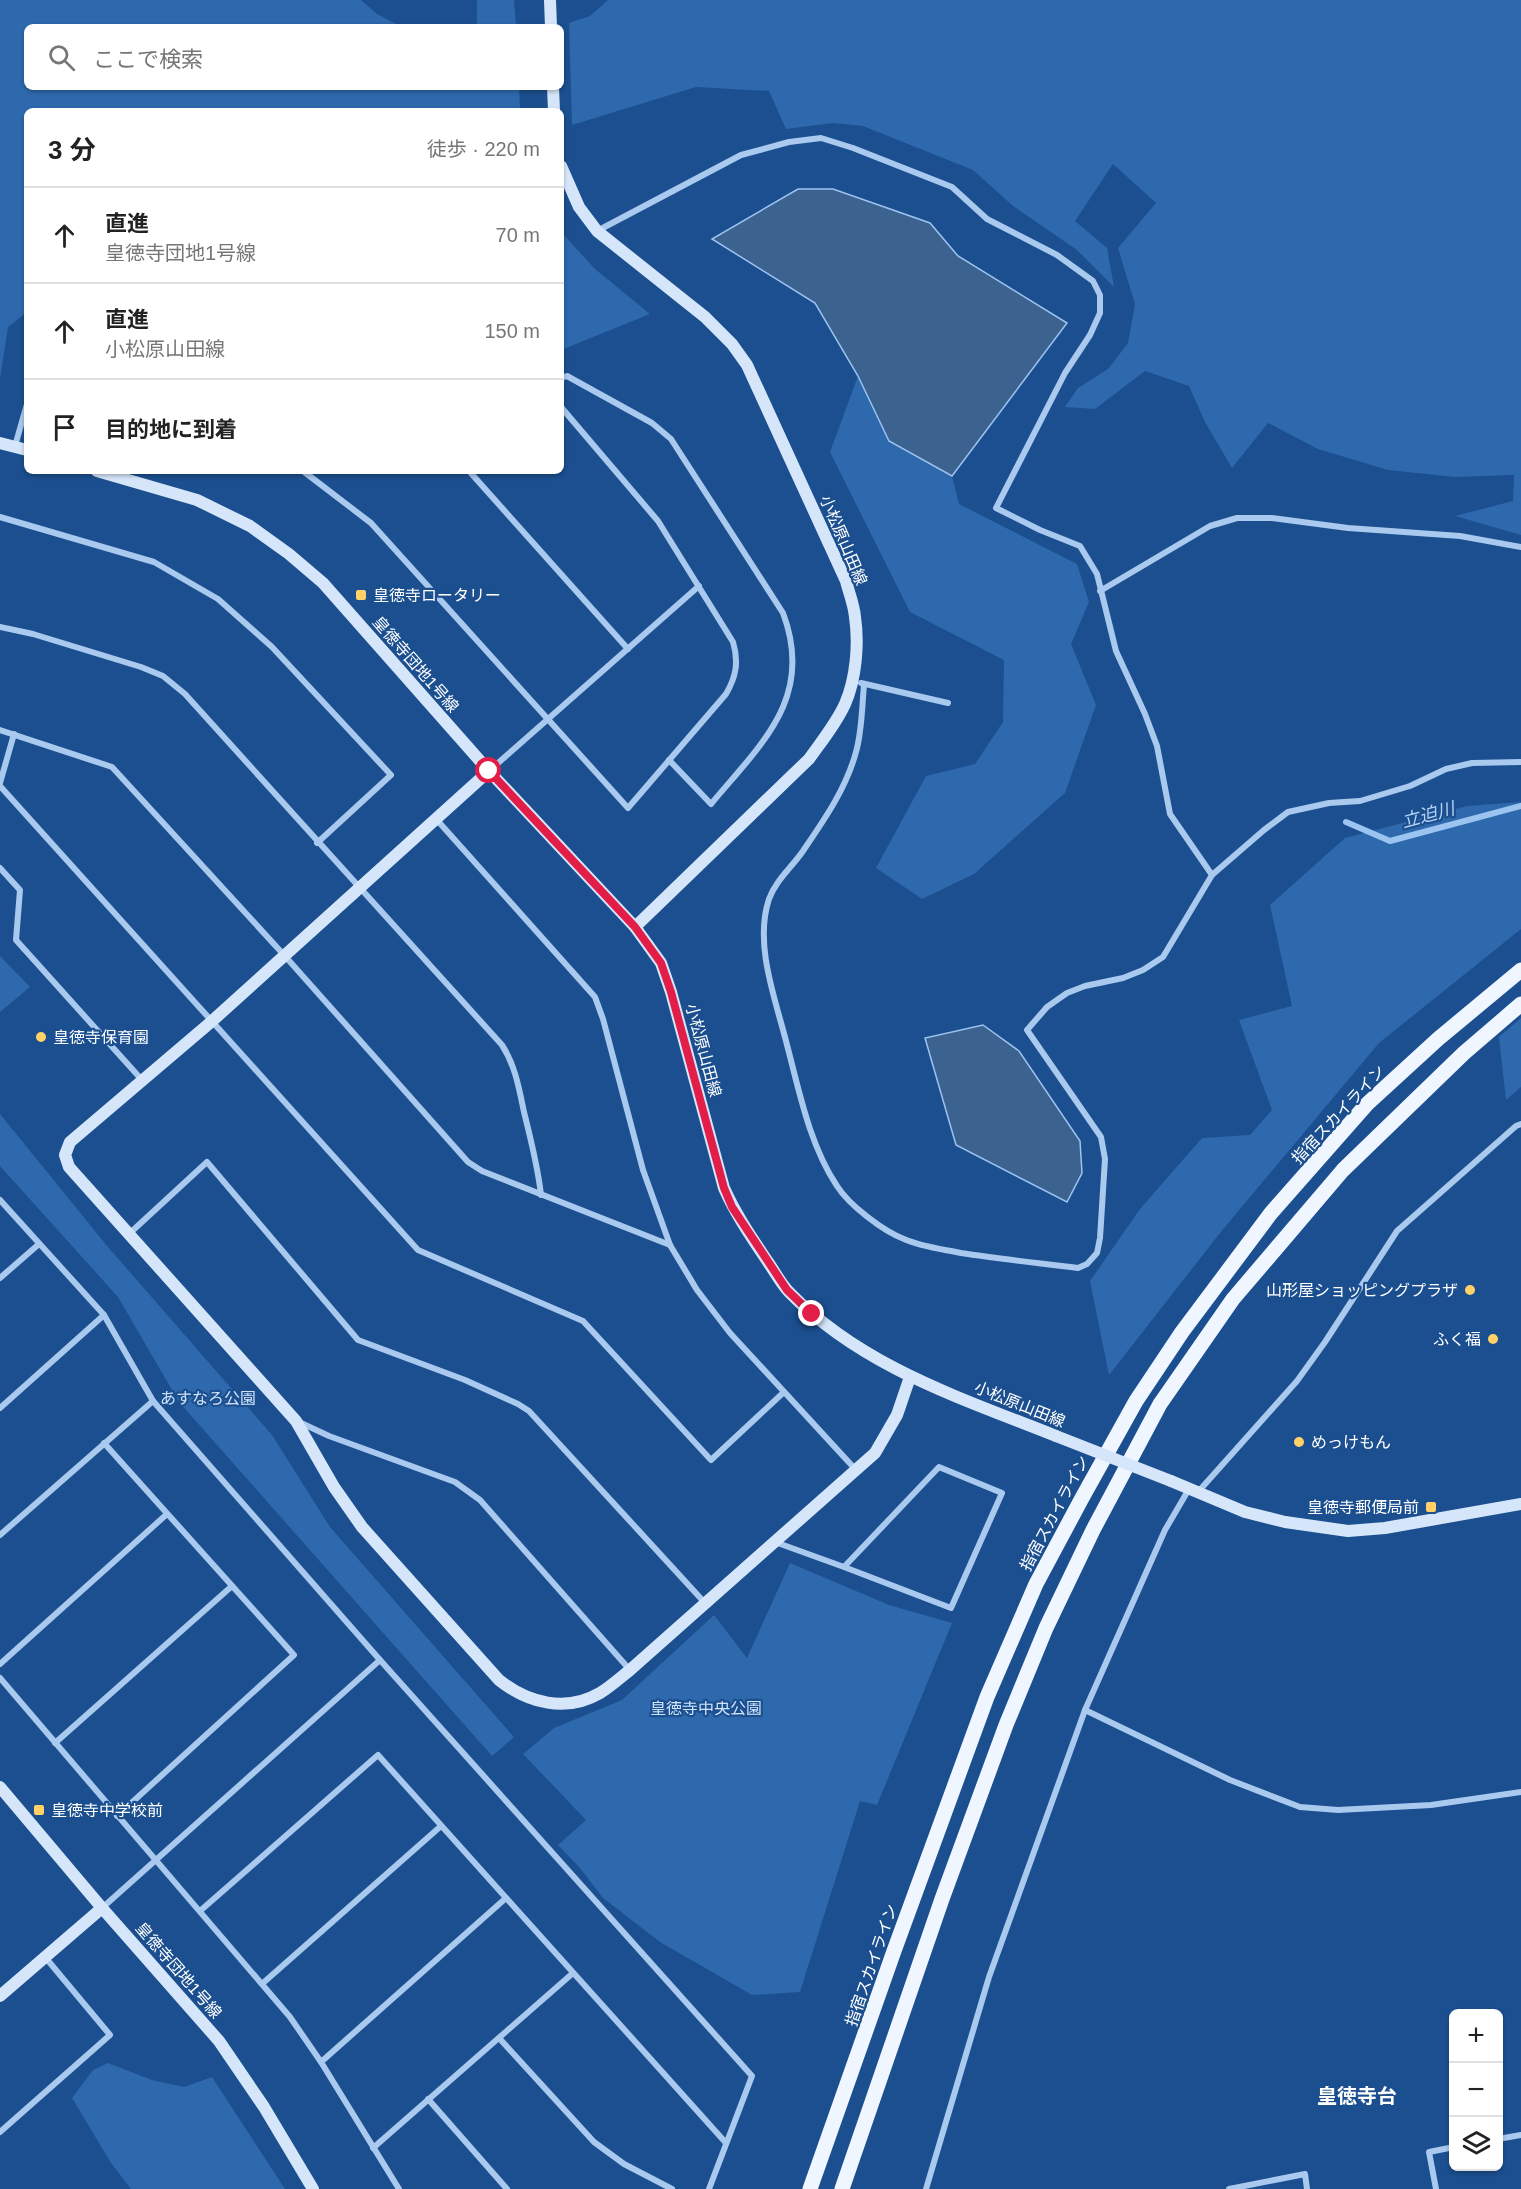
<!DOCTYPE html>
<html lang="ja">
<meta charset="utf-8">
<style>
:root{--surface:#fff;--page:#f6f6f6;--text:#222;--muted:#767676;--line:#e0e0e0}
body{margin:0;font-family:Helvetica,"Noto Sans JP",sans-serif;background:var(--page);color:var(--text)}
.controls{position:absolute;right:18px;bottom:18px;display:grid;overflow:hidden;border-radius:9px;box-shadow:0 2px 4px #0004}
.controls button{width:54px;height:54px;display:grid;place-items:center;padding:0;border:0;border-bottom:2px solid var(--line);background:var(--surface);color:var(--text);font:30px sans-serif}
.stop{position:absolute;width:18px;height:18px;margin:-14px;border:4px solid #e11d48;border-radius:50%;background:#fff}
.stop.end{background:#e11d48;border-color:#fff;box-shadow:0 2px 6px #0008}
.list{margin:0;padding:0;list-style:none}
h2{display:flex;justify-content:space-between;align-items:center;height:78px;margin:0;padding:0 24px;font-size:26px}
h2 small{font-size:20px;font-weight:400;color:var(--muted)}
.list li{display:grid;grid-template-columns:39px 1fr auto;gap:18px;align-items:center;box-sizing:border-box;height:96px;padding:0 24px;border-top:2px solid var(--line)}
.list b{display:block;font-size:22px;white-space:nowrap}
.list p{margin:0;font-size:20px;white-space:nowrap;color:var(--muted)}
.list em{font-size:20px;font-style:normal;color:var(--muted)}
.icon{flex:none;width:33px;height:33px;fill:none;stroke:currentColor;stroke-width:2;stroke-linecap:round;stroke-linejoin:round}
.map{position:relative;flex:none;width:1521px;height:2189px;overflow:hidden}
.search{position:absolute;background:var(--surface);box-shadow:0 2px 4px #0004;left:24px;top:24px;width:540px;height:66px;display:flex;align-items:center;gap:15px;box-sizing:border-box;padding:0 21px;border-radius:9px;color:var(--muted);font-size:22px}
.panel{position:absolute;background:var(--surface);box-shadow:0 2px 4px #0004;left:24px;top:108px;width:540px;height:366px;border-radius:9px}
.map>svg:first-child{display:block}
.green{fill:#2e69ad}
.water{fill:#3c6290;stroke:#9cc4f0;stroke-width:1.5}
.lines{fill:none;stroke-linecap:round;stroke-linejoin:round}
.stream{stroke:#9cc4f0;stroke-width:6}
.street{stroke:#a9c9ee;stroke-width:6}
.secondary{stroke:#d6e6fa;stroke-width:12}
.primary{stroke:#f0f6ff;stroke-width:15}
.secondary-bridge{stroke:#d6e6fa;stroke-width:12}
.route{stroke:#e11d48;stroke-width:8}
.poi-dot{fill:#ffd166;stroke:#1b4f8f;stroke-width:2}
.labels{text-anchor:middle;stroke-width:4.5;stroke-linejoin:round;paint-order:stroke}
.street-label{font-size:16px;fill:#fff;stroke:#1b4f8f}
.poi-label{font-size:16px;fill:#fff;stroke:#1b4f8f;text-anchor:start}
.park-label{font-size:16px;fill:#cfe3fa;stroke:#1b4f8f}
.water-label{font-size:18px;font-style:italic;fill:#b5d3f5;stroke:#1b4f8f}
.quarter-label{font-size:20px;font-weight:bold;fill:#fff;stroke:#1b4f8f}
</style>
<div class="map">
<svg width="1521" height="2189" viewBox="0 0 1521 2189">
<rect width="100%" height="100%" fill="#1b4f8f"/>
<g class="green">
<polygon points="0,0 361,0 377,14 402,27 27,27 27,87 519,87 520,111 27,111 27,312 8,327 0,379"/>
<polygon points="477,0 514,0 516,27 477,27"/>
<polygon points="608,0 1521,0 1521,535 1455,516 1513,501 1514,475 1455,477 1388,470 1318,449 1268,423 1232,468 1205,422 1189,386 1145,371 1095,409 1065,407 1078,388 1108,369 1128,343 1135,304 1118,248 1156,203 1113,164 1075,221 1107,248 1114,287 1077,250 1013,206 973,170 863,126 833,123 786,129 769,91 696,87 572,125 569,23 590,16"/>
<polygon points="561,232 595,269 650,314 561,350"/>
<polygon points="858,376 889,441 952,476 959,504 1077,564 1089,602 1071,644 1096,705 1065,793 974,874 922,899 876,868 926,776 975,764 1003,722 1004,660 910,612 830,452"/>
<polygon points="1521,802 1521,929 1379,1043 1220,1233 1109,1375 1090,1281 1140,1209 1202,1138 1250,1135 1272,1110 1239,1020 1292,1006 1270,905 1345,838 1467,806"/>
<polygon points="0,956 30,987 0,1012"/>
<polygon points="1521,1018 1521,1087 1506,1100 1499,1037"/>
<polygon points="0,1114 108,1247 272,1435 330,1527 514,1737 492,1756 179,1402 118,1297 0,1166"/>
<polygon points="790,1563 889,1605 952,1623 877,1805 860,1801 800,1992 752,1995 660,1942 603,1898 580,1868 558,1845 586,1820 523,1754 554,1728 622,1700 714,1615 747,1658"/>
<polygon points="108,2063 152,2080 184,2087 212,2077 285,2189 131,2189 111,2163 72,2098 93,2070"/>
</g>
<g class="water">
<polygon points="798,189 833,189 930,223 958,256 1067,323 952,476 889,441 858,376 815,303 712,239"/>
<polygon points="983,1025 1019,1051 1080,1141 1082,1173 1067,1202 956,1145 925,1038"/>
</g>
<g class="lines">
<polyline class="stream" points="1346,822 1390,841 1521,806"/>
<g class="street">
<polyline points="597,231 741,155 789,142 821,138 853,148 952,187 987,219 1057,255 1093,281 1100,295 1100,313 1090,335 1065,373 996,508 1040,530 1080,546 1097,574 1116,651 1145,714 1157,746 1170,814 1212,875"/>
<path d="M561 378 567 376 652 423 671 439 783 613C815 698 761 744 711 804L669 760"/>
<polyline points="15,446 27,404"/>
<path d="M303 471 371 523 628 808 726 694C736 677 739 662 733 642L658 521 561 407"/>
<polyline points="469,471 628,649"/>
<polyline points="0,517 154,562 218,599 272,647 391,775 317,843"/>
<polyline points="1100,591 1210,526 1237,518 1272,518 1348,528 1460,536 1521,547"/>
<path d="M0 627 33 634 141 667 163 676 185 694 502 1045C515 1065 519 1088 524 1112 531 1140 538 1167 541 1195"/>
<polyline points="861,683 948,703"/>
<path d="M864 685C862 706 862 731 856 752 846 789 824 820 803 851 792 867 776 880 769 899 754 944 775 998 786 1041 799 1090 809 1144 837 1186 849 1205 883 1231 904 1239 922 1247 942 1249 961 1253 1000 1259 1039 1263 1078 1268L1087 1264 1097 1253 1100 1238 1105 1159 1101 1137 1027 1030 1047 1007 1067 993 1085 986 1123 978 1143 970 1163 957 1212 875 1264 830 1288 812 1329 803 1360 801 1410 786 1446 769 1472 763 1521 762"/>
<polyline points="0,730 112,767 284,955 468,1162 482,1171 670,1245"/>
<polyline points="489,771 699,586"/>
<polyline points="0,783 14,734"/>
<polyline points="0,786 418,1250 583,1321 711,1460 784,1392"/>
<polyline points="437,820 595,997 603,1019 643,1170 670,1245 697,1290 730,1333 856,1470"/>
<polyline points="0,868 20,890 16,940 142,1080"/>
<polyline points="0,1200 104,1315 153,1401 380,1660 752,2076 709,2189"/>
<polyline points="130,1233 207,1162 358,1340 465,1380 518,1404 529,1411 705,1603"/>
<polyline points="0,1278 39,1244"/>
<polyline points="0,1408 104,1315"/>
<polyline points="299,1422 329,1436 455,1482 480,1500 630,1670"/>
<polyline points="104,1443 294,1655 117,1816"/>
<polyline points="1198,1492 1297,1381 1325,1342 1397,1231 1516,1126 1521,1124"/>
<polyline points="0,1535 153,1401"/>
<polyline points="775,1542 844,1567 939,1467 1002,1493 951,1608 844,1567"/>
<polyline points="0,1664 167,1514"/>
<polyline points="0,1678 290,2017 321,2062 399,2189"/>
<polyline points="1085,1710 1230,1780 1300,1807 1338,1810 1431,1805 1521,1792"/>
<polyline points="55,1743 232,1586"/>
<polyline points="102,1908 380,1660"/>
<polyline points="200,1911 378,1755 726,2143"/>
<polyline points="263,1983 441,1826"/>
<polyline points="499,2038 594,2142 624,2164 672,2189"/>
<polyline points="321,2062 506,1898"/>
<polyline points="428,2099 507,2189"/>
<polyline points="0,2132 110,2035 45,1957"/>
<polyline points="1498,2139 1521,2135"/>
<polyline points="373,2148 573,1973"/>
<polyline points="926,2189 989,1977 1085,1710 1165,1530 1189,1489"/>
<polyline points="1229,2189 1305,2174 1307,2189"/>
<polyline points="1436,2189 1429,2152 1454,2147"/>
</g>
<g class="secondary">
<polyline points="550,0 551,27"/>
<polyline points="553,87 554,111"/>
<path d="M561 166 579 207 597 231 705 317 732 344 747 365 846 581C849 593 854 605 855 617 859 644 856 679 845 704 836 724 821 742 809 759L635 927"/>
<polyline points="0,443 27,450"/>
<path d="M97 471 197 500 250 526 289 554 323 583 489 771 635 927 661 963 671 992 724 1188C736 1215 752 1238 768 1262 775 1272 781 1284 789 1292 862 1367 961 1398 1056 1436"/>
<path d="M489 771 211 1022 70 1142 65 1155 69 1167 296 1421 334 1487 362 1527 499 1680C528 1703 566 1713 600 1693 610 1687 620 1678 630 1670L875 1453 897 1415 910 1377"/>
<polyline points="1171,1481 1245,1512 1285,1522 1348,1531 1385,1528 1521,1504"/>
<polyline points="0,1787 102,1908 219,2041 264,2107 313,2189"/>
<polyline points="0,1996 102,1908"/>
</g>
<g class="primary">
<polyline points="810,2189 894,1951 987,1697 1036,1584 1082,1498 1136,1401 1182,1332 1271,1213 1367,1104 1438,1039 1521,970"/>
<polyline points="842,2189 942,1899 1006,1725 1046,1628 1093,1530 1160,1404 1233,1299 1343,1170 1464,1053 1521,1004"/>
</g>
<polyline class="secondary-bridge" points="1056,1436 1171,1481"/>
</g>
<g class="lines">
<polyline class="route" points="489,771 635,927 661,963 671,992 724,1188 732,1207 787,1290 812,1314"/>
</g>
<g class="poi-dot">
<rect x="355" y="589" width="12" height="12" rx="3"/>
<circle cx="41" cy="1037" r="6"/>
<circle cx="1470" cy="1290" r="6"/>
<circle cx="1493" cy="1339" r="6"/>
<circle cx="1299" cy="1442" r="6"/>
<rect x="1425" y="1501" width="12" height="12" rx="3"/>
<rect x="33" y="1804" width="12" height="12" rx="3"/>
</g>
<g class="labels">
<g class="street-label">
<text transform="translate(844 540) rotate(67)" y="6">小松原山田線</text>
<text transform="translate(416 664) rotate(49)" y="6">皇徳寺団地1号線</text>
<text transform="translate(704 1050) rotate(75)" y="6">小松原山田線</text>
<text transform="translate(1338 1114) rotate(-47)" y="6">指宿スカイライン</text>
<text transform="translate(1020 1404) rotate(22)" y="6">小松原山田線</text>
<text transform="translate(1054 1513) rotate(-62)" y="6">指宿スカイライン</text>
<text transform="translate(871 1965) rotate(-71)" y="6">指宿スカイライン</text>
<text transform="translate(179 1970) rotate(49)" y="6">皇徳寺団地1号線</text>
</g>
<g class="poi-label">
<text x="373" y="601">皇徳寺ロータリー</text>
<text x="53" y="1043">皇徳寺保育園</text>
<text x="1458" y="1296" text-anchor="end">山形屋ショッピングプラザ</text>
<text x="1481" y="1345" text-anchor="end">ふく福</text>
<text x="1311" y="1448">めっけもん</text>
<text x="1419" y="1513" text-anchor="end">皇徳寺郵便局前</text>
<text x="51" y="1816">皇徳寺中学校前</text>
</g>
<g class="park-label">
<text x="208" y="1404">あすなろ公園</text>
<text x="706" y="1714">皇徳寺中央公園</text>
</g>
<g class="water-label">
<text transform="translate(1428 815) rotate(-15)" y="6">立迫川</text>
</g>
<g class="quarter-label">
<text x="1357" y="2103">皇徳寺台</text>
</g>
</g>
</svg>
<div class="controls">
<button>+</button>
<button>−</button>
<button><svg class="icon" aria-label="layers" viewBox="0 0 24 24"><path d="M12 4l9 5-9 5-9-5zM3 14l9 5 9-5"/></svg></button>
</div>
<div class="stop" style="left:489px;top:771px"></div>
<div class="stop end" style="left:812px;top:1314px"></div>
<div class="search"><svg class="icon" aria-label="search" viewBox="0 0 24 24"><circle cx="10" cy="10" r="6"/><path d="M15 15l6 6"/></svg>ここで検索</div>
<section class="panel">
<h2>3 分<small>徒歩 · 220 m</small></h2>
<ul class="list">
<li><svg class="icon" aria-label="ahead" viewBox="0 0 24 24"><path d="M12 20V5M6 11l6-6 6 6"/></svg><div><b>直進</b><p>皇徳寺団地1号線</p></div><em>70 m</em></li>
<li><svg class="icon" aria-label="ahead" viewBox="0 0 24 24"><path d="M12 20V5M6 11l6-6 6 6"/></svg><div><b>直進</b><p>小松原山田線</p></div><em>150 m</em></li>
<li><svg class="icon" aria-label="arrive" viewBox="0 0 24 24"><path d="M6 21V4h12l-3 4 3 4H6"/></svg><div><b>目的地に到着</b></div></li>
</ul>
</section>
</div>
